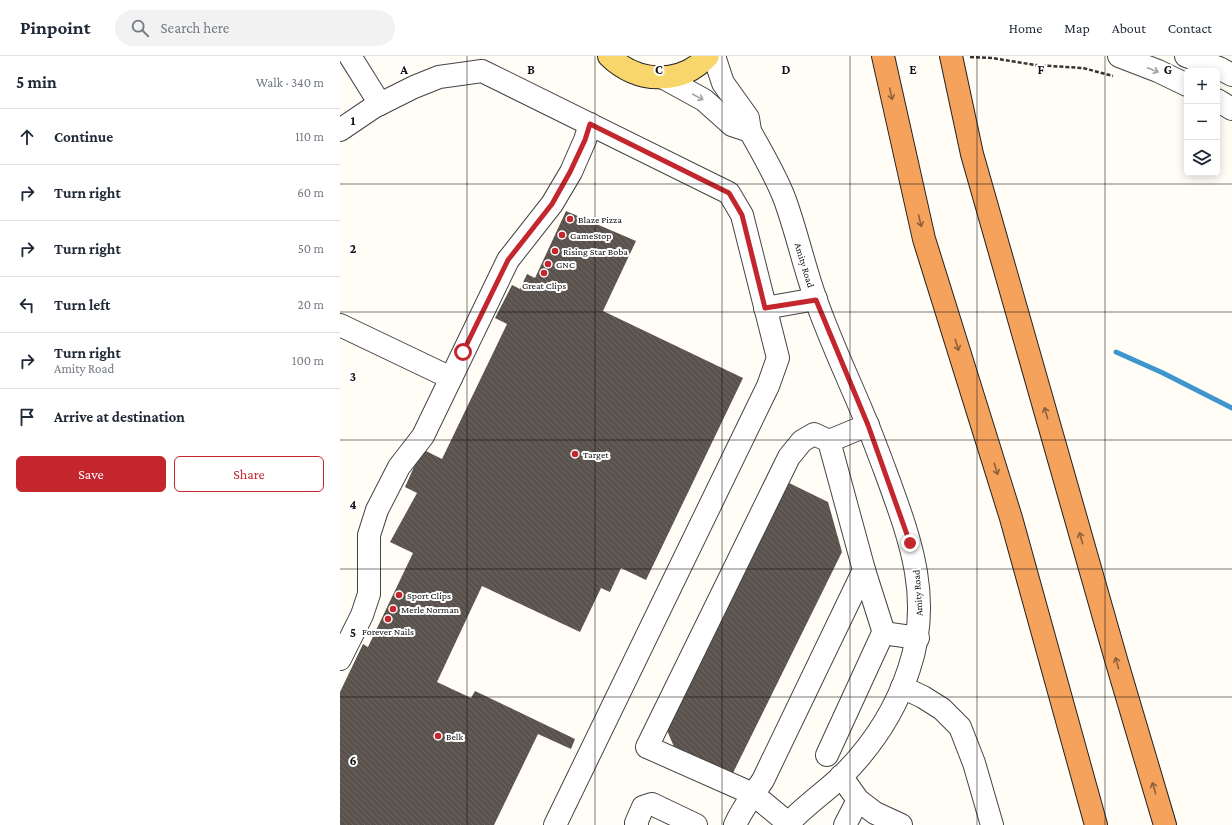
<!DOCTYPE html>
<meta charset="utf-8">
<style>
:root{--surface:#fff;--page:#f2f2f3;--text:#1f2937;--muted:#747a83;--line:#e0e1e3;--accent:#c4262e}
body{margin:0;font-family:"Crimson Pro",serif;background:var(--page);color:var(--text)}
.controls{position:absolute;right:12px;top:12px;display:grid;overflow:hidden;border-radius:6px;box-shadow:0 2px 10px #0003}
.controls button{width:36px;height:36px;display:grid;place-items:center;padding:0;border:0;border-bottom:1px solid var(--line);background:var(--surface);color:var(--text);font:20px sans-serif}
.stop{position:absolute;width:12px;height:12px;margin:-9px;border:3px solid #c4262e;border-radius:50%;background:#fff}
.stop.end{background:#c4262e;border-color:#fff;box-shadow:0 1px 4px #0008}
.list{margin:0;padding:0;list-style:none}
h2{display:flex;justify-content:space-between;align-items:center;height:52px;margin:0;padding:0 16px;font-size:17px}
h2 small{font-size:13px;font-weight:400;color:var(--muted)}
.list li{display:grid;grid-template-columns:26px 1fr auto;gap:12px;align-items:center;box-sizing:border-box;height:56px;padding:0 16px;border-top:1px solid var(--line)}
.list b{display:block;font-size:15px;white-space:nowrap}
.list p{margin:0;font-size:13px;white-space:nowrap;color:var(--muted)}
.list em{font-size:13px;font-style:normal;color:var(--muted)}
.actions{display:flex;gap:8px;padding:12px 16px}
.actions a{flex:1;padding:9px 0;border:1px solid var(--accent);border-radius:6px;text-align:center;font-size:14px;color:var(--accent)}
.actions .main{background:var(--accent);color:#fff}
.icon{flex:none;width:22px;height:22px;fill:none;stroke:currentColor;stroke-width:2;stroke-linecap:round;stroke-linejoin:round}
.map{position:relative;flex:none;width:892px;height:769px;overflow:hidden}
header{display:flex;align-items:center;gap:24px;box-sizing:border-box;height:56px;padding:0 20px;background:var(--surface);border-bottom:1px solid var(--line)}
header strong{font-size:19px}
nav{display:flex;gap:22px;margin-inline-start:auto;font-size:14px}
.search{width:280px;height:36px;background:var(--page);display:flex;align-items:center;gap:10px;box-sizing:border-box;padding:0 14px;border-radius:22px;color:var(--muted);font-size:15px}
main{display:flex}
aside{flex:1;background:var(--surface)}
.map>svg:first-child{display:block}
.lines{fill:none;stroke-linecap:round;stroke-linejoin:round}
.stream{stroke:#3f96cf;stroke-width:5}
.building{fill:url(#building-back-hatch)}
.minor-casing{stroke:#444;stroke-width:24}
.major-casing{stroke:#222;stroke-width:24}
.highway-casing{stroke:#222;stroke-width:24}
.path{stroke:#333;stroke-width:2.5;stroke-dasharray:4 2;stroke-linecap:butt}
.minor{stroke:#fff;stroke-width:22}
.major{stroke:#f9d66b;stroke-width:22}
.highway{stroke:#f5a25d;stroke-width:22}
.oneway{stroke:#a0a0a0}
.oneway2{stroke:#8e613b}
.route{stroke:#c4262e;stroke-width:5}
.grid{fill:none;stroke:#111;stroke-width:1;stroke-opacity:0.55}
.poi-dot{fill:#c4262e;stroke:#fff;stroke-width:1.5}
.labels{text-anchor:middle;stroke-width:4;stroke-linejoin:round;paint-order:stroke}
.poi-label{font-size:10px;fill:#111;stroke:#fff;text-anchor:start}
.street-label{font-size:10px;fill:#111;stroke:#fff}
.grid-label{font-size:13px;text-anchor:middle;font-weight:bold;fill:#111;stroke:#fff;stroke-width:4;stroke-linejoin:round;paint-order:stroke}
</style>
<header>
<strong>Pinpoint</strong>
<div class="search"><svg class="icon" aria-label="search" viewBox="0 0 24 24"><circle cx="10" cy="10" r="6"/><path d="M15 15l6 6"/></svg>Search here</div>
<nav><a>Home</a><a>Map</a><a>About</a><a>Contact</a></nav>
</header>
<main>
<aside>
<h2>5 min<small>Walk · 340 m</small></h2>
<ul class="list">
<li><svg class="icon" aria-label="ahead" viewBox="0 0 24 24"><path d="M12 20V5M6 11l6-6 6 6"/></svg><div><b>Continue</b></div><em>110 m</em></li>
<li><svg class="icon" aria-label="right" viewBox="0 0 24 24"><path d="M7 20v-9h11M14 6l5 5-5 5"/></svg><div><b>Turn right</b></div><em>60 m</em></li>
<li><svg class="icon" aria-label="right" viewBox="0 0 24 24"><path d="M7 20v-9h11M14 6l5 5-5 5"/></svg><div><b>Turn right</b></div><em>50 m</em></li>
<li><svg class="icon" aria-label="left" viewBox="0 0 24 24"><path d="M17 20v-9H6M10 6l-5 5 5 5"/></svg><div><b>Turn left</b></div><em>20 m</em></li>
<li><svg class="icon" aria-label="right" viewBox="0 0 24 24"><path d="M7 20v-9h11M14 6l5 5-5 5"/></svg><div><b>Turn right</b><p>Amity Road</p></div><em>100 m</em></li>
<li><svg class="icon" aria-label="arrive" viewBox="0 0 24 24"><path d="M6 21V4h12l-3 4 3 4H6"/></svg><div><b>Arrive at destination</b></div></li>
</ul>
<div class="actions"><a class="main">Save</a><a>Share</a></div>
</aside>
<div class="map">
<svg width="892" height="769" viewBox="0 0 892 769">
<defs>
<pattern id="building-back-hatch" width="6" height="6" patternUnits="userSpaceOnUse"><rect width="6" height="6" fill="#5a524d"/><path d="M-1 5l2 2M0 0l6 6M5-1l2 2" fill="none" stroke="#6d6662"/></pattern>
</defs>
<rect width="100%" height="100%" fill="#fffdf5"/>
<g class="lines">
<polyline class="stream" points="776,296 823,317 892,352"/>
</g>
<g class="building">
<polygon points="226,155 296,185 263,255 403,322 306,524 281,512 270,536 261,532 240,576 142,530 97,626 131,642 135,635 235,683 231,693 198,678 154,769 0,769 0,636 23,588 28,591 73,497 50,486 77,437 65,431 82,393 102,403 167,268 155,262 172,229 180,233 187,218 195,222"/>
<polygon points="443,424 488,446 502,496 392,719 335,693 325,670"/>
</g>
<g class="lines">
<defs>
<g id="minor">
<polyline points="10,0 40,48"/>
<path d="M374 0 383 27 408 62 410 75C422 97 436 120 445 144 457 177 464 211 476 244 491 287 511 328 528 370 534 385 540 401 546 417 570 483 593 542 569 613 556 653 532 690 502 720 484 737 463 751 447 769"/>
<polyline points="779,0 818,15 847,29"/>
<polyline points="846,0 879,12 892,19"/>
<polyline points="324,22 364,44 392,69 410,75"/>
<polyline points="877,44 892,53"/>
<polyline points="0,74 34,51 74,31 99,21 142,15 389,137 402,159 438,302 428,330 215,769"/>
<polyline points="425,252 476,243"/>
<polyline points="0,269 111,322"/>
<polyline points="489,385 528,369"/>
<polyline points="524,514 544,577"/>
<polyline points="0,603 22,559 29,538 29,479 37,454 59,411 83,380 168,204 212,148 231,116 245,84 250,68"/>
<polyline points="562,631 583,641 602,653 620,671 634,707 652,769"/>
<polyline points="487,699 543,577 578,582"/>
<polyline points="501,720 518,744 535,757 561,769"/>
<polyline points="297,769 296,767 303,751 312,748 356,769"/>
<path d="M395 769C402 753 413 739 423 724L524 514 489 385 474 378 462 385 449 401 307 691 413 738 448 767"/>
<polyline points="505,769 518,744"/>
</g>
<path id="major" d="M269 0C297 27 340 30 368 0"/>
<g id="highway">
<polyline points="543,0 584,183 671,462 756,769"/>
<polyline points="611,0 632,98 777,607 825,769"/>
</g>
</defs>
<use href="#minor" class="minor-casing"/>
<use href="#major" class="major-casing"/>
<use href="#highway" class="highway-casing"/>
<polyline class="path" points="630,1 652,2 695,9 743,12 773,20"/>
<use href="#minor" class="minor"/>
<use href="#major" class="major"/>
<use href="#highway" class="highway"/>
</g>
<defs><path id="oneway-shaft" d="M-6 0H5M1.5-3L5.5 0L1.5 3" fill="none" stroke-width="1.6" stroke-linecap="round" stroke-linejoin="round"/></defs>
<g class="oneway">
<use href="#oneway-shaft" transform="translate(813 14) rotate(22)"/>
<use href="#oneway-shaft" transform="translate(358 41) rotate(28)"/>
</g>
<g class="oneway2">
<use href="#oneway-shaft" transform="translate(551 38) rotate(77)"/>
<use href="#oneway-shaft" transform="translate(580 165) rotate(77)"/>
<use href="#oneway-shaft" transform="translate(617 289) rotate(73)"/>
<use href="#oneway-shaft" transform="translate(706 357) rotate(-106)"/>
<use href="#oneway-shaft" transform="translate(656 413) rotate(73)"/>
<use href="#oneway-shaft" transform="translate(741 482) rotate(-106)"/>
<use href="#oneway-shaft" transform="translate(777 607) rotate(-106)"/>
<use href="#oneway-shaft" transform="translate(814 732) rotate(-107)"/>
</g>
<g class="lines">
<polyline class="route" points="123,296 168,204 212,148 230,116 245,84 250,68 389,137 402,159 425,252 476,244 528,369 570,487"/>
</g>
<path class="grid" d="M127 0V769M255 0V769M382 0V769M510 0V769M637 0V769M765 0V769M0 128H892M0 256H892M0 384H892M0 513H892M0 641H892"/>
<g class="poi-dot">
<circle cx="230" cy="163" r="4"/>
<circle cx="222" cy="179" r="4"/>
<circle cx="215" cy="195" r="4"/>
<circle cx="208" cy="208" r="4"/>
<circle cx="204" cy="217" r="4"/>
<circle cx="235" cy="398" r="4"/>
<circle cx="59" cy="539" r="4"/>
<circle cx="53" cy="553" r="4"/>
<circle cx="48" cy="563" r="4"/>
<circle cx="98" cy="680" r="4"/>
</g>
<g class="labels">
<g class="poi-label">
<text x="238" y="167">Blaze Pizza</text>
<text x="230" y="183">GameStop</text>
<text x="223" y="199">Rising Star Boba</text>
<text x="216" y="212">GNC</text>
<text x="204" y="233" text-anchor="middle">Great Clips</text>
<text x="243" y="402">Target</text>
<text x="67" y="543">Sport Clips</text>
<text x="61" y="557">Merle Norman</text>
<text x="48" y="579" text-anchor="middle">Forever Nails</text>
<text x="106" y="684">Belk</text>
</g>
<g class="street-label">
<text transform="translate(465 209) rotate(73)" y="4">Amity Road</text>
<text transform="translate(577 537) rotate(-94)" y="4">Amity Road</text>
</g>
</g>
<g class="grid-label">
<text x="64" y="18">A</text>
<text x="191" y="18">B</text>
<text x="319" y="18">C</text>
<text x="446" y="18">D</text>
<text x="573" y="18">E</text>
<text x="701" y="18">F</text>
<text x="828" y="18">G</text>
<text x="13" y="69">1</text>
<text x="13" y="197">2</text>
<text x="13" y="325">3</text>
<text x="13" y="453">4</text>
<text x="13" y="581">5</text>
<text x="13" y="709">6</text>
</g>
</svg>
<div class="controls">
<button>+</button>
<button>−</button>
<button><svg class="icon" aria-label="layers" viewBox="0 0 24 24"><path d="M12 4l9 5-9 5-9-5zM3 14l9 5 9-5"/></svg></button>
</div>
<div class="stop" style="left:123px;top:296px"></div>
<div class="stop end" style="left:570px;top:487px"></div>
</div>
</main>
